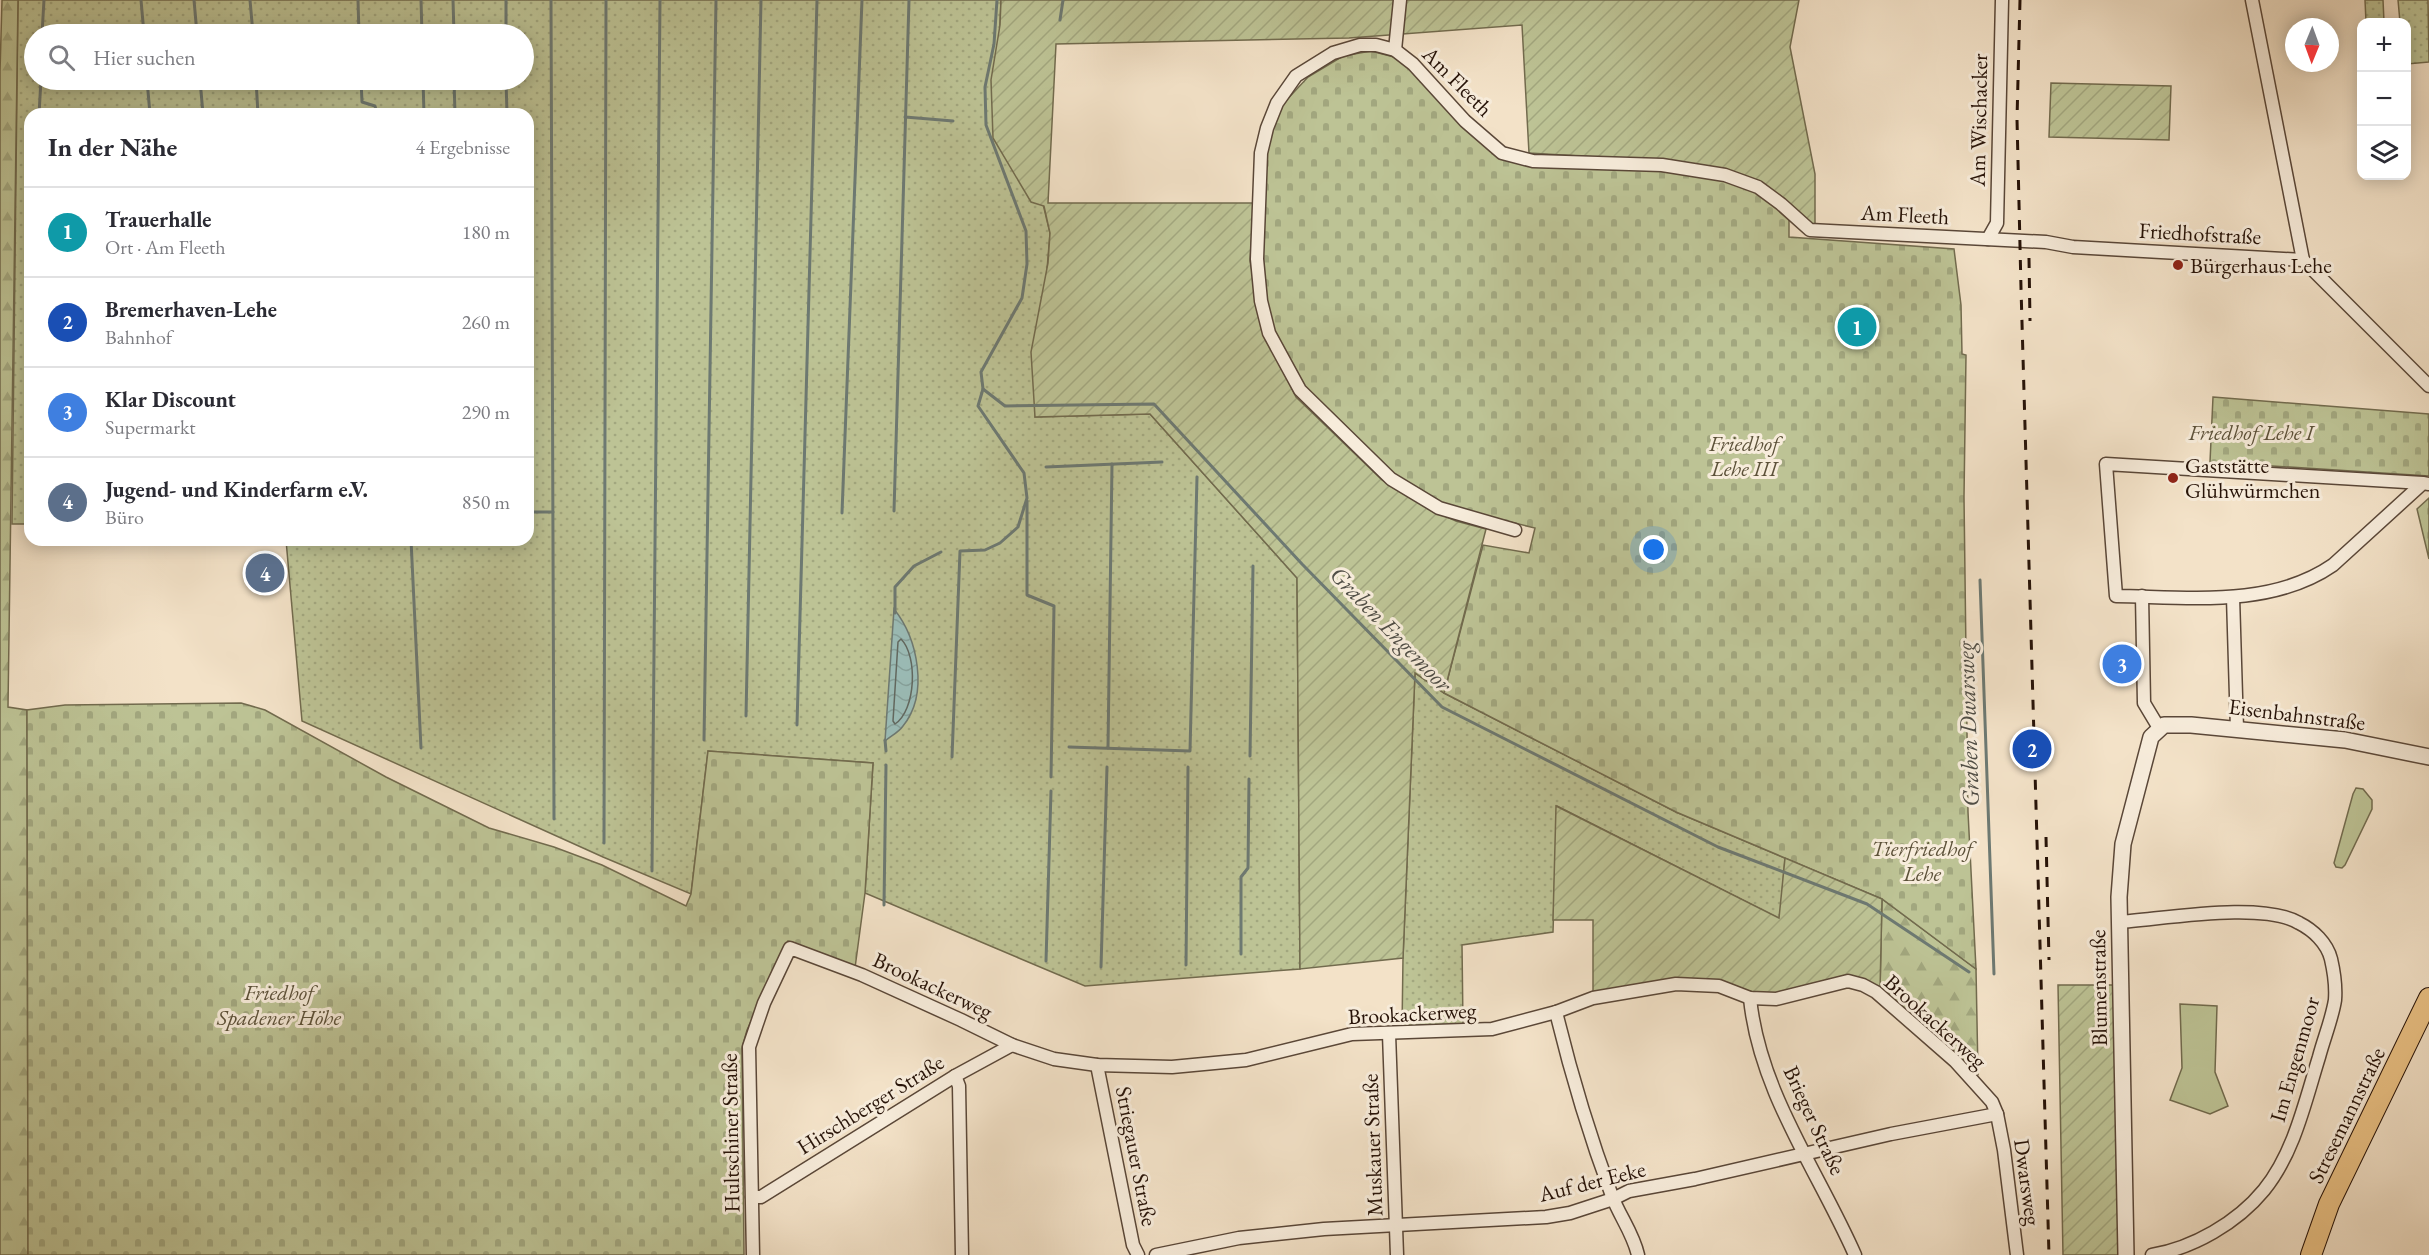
<!DOCTYPE html>
<html lang="de">
<meta charset="utf-8">
<style>
:root{--surface:#fff;--page:#f2f2f3;--text:#2b2b33;--muted:#7c7c81;--line:#e1e1e2;--accent:#8f2418}
body{margin:0;font-family:"EB Garamond",serif;background:var(--page);color:var(--text)}
.controls{position:absolute;right:18px;top:18px;display:grid;overflow:hidden;border-radius:12px;box-shadow:0 3px 15px #0003}
.controls button{width:54px;height:54px;display:grid;place-items:center;padding:0;border:0;border-bottom:2px solid var(--line);background:var(--surface);color:var(--text);font:30px sans-serif}
.compass{position:absolute;left:2285px;top:18px;width:54px;height:54px;border-radius:50%;background:var(--surface);box-shadow:0 3px 15px #0003;rotate:181deg}
.you{position:absolute;left:1654px;top:550px;width:21px;height:21px;margin:-15px;border:4px solid #fff;border-radius:50%;background:#1a73e8;box-shadow:0 0 0 9px #1a73e833}
.badge{display:grid;place-items:center;width:39px;height:39px;border-radius:50%;background:var(--accent);color:#fff;font-size:20px;font-weight:700}
.pin{position:absolute;translate:-50% -50%;border:3px solid #fff;box-shadow:0 2px 6px #0006}
.list{margin:0;padding:0;list-style:none}
h2{display:flex;justify-content:space-between;align-items:center;height:78px;margin:0;padding:0 24px;font-size:26px}
h2 small{font-size:20px;font-weight:400;color:var(--muted)}
.list li{display:grid;grid-template-columns:39px 1fr auto;gap:18px;align-items:center;box-sizing:border-box;height:90px;padding:0 24px;border-top:2px solid var(--line)}
.list b{display:block;font-size:22px;white-space:nowrap}
.list p{margin:0;font-size:20px;white-space:nowrap;color:var(--muted)}
.list em{font-size:20px;font-style:normal;color:var(--muted)}
.icon{flex:none;width:33px;height:33px;fill:none;stroke:currentColor;stroke-width:2;stroke-linecap:round;stroke-linejoin:round}
.map{position:relative;flex:none;width:2429px;height:1255px;overflow:hidden}
.search{position:absolute;background:var(--surface);box-shadow:0 3px 15px #0003;left:24px;top:24px;width:510px;height:66px;display:flex;align-items:center;gap:15px;box-sizing:border-box;padding:0 21px;border-radius:33px;color:var(--muted);font-size:22px}
.panel{position:absolute;background:var(--surface);box-shadow:0 3px 15px #0003;left:24px;top:108px;width:510px;height:438px;border-radius:18px}
.map>svg:first-child{display:block}
.grass{fill:url(#grass-dots);stroke:#726b4e;stroke-width:1.5;fill-rule:evenodd}
.forest{fill:url(#forest-firs);stroke:#726b4e;stroke-width:1.5}
.cemetery{fill:url(#cemetery-stones);stroke:#726b4e;stroke-width:1.5}
.park{fill:#bdc395;stroke:#726b4e;stroke-width:1.5}
.garden{fill:url(#garden-furrows);stroke:#726b4e;stroke-width:1.5}
.water{fill:url(#water-waves);stroke:#6d7972;stroke-width:1.5}
.lines{fill:none;stroke-linecap:round;stroke-linejoin:round}
.shore{stroke:#616860;stroke-width:1.5}
.stream{stroke:#6d7972;stroke-width:3}
.minor-casing{stroke:#5a4738;stroke-width:15}
.tertiary-casing{stroke:#5a4738;stroke-width:18}
.primary-casing{stroke:#271308;stroke-width:22}
.minor{stroke:#f7ecdb;stroke-width:12}
.tertiary{stroke:#f7ecdb;stroke-width:15}
.primary{stroke:#eac184;stroke-width:20}
.rail{stroke:#271308;stroke-width:3;stroke-dasharray:10 10;stroke-linecap:butt}
.poi-dot{fill:#8f2418;stroke:#f7ecdb;stroke-width:2}
.labels{text-anchor:middle;stroke-width:6;stroke-linejoin:round;paint-order:stroke}
.street-label{font-size:22px;fill:#271308;stroke:#f7ecdb}
.poi-label{font-size:22px;fill:#271308;stroke:#f7ecdb;text-anchor:start}
.park-label{font-size:22px;font-style:italic;fill:#5c5139;stroke:#f7ecdb}
.water-label{font-size:24px;font-style:italic;fill:#504e46;stroke:#f7ecdb}
</style>
<div class="map">
<svg width="2429" height="1255" viewBox="0 0 2429 1255">
<defs>
<pattern id="grass-dots" width="8" height="8" patternUnits="userSpaceOnUse" patternTransform="scale(1.5)"><rect width="8" height="8" fill="#bdc395"/><path d="M2 2h.1M6 6h.1" fill="none" stroke="#a2a77f" stroke-width="1.8" stroke-linecap="round"/></pattern>
<pattern id="forest-firs" width="22" height="20" patternUnits="userSpaceOnUse" patternTransform="scale(1.5)"><rect width="22" height="20" fill="#bdc395"/><path d="M5 1l3.5 6h-7zM16 11l3.5 6h-7z" fill="#a2a77f"/></pattern>
<pattern id="cemetery-stones" width="16" height="16" patternUnits="userSpaceOnUse" patternTransform="scale(1.5)"><rect width="16" height="16" fill="#bdc395"/><path d="M2 7V4a2 2 0 0 1 4 0v3zM10 15v-3a2 2 0 0 1 4 0v3z" fill="#a2a77f"/></pattern>
<pattern id="garden-furrows" width="10" height="10" patternUnits="userSpaceOnUse" patternTransform="scale(1.5)"><rect width="10" height="10" fill="#bdc395"/><path d="M-1 1l2-2M0 10L10 0M9 11l2-2" fill="none" stroke="#a2a77f"/></pattern>
<pattern id="water-waves" width="16" height="10" patternUnits="userSpaceOnUse" patternTransform="scale(1.5)"><rect width="16" height="10" fill="#9bbdb8"/><path d="M0 5q4-4 8 0t8 0" fill="none" stroke="#86a29d"/></pattern>
</defs>
<rect width="100%" height="100%" fill="#f3e2c8"/>
<filter id="stains"><feTurbulence type="fractalNoise" baseFrequency=".00333" numOctaves="4"/><feColorMatrix values="0 0 0 0 .2 0 0 0 0 .09 0 0 0 0 .02 0 0 0 .5 -.17"/></filter>
<radialGradient id="worn" r=".72"><stop offset=".6" stop-color="#630" stop-opacity="0"/><stop offset="1" stop-color="#630" stop-opacity=".3"/></radialGradient>
<g class="grass">
<path d="M18 0H1001L1000 25 1050 233 1035 417 1150 414 1297 578 1300 969 1085 986 865 893 873 763 708 751 691 894 603 857 302 721 286 540H528V114H30V524H12ZM34 34H524V80H34Z"/>
<polygon points="2365,0 2383,0 2384,22 2366,22"/>
<polygon points="2398,0 2428,0 2429,62 2407,64 2406,22 2400,22"/>
<polygon points="1415,673 1444,693 1676,812 1785,858 1780,919 1557,806 1553,932 1462,945 1463,1025 1402,1029 1403,958"/>
</g>
<g class="forest">
<polygon points="2,0 18,0 8,707 27,710 28,1255 0,1255 0,72"/>
<polygon points="1882,899 1976,969 1978,1074 1880,991"/>
</g>
<g class="cemetery">
<polygon points="1371,51 1394,57 1409,66 1501,157 1661,169 1724,179 1749,188 1774,204 1789,219 1789,237 1954,249 1961,305 1962,354 1966,355 1964,497 1968,812 1976,969 1882,899 1676,812 1444,693 1483,545 1529,553 1535,528 1439,505 1394,477 1300,382 1274,334 1266,301 1261,267 1265,151 1281,106 1308,77 1343,56"/>
<polygon points="2213,397 2429,414 2429,476 2210,462"/>
<polygon points="2429,498 2429,559 2417,509"/>
<polygon points="241,703 265,710 386,777 489,828 554,847 602,865 686,906 691,894 708,751 873,763 865,893 855,968 788,941 747,1030 742,1048 744,1255 28,1255 27,710 65,705"/>
</g>
<g class="park">
<polygon points="2356,788 2363,789 2372,800 2372,809 2345,865 2342,868 2336,867 2334,863 2353,794"/>
<polygon points="2180,1004 2217,1006 2215,1072 2228,1106 2210,1114 2170,1100 2182,1068"/>
</g>
<g class="garden">
<polygon points="1001,0 1799,0 1790,47 1815,174 1815,226 1759,183 1664,161 1529,153 1522,25 1349,38 1056,44 1048,203 1254,203 1250,261 1264,332 1296,397 1382,480 1438,513 1456,521 1486,529 1444,693 1415,673 1403,958 1300,969 1297,578 1150,414 1035,417 1031,352 1048,263 1050,233 1044,206 1031,202 993,138 991,80 1000,25"/>
<polygon points="2051,83 2171,86 2169,140 2049,137"/>
<polygon points="1556,806 1779,918 1785,858 1882,899 1880,991 1869,983 1760,995 1719,981 1676,978 1593,992 1593,920 1553,920"/>
<polygon points="2058,985 2114,985 2124,1255 2063,1255"/>
</g>
<path class="water" d="M894 609C918 639 929 694 903 726 899 732 891 736 885 741Z"/>
<g class="lines">
<path class="shore" d="M901 639C918 656 916 710 895 724L893 721 898 642Z"/>
<g class="stream">
<polyline points="141,0 144,34"/>
<polyline points="194,0 197,34"/>
<polyline points="250,0 253,34"/>
<polyline points="358,0 359,34"/>
<polyline points="421,0 422,34"/>
<polyline points="453,0 454,34"/>
<polyline points="506,0 506,34"/>
<polyline points="551,0 554,819"/>
<polyline points="1060,20 1063,0"/>
<polyline points="42,34 44,0"/>
<polyline points="147,80 150,114"/>
<polyline points="200,80 203,114"/>
<polyline points="256,80 258,114"/>
<polyline points="361,80 362,102 375,106 377,114"/>
<polyline points="423,80 424,114"/>
<polyline points="454,80 455,114"/>
<polyline points="506,80 507,114"/>
<polyline points="39,114 41,80"/>
<polyline points="905,117 953,121"/>
<polyline points="983,389 1005,406 1154,404 1302,564 1442,707 1718,847 1867,904 1969,972"/>
<polyline points="1046,467 1162,462"/>
<polyline points="1027,501 1027,595 1054,606 1051,777"/>
<polyline points="894,511 909,0"/>
<polyline points="528,512 553,512"/>
<polyline points="842,513 862,0"/>
<polyline points="411,540 421,748"/>
<polyline points="1980,580 1994,974"/>
<polyline points="895,613 895,587 914,566 941,552"/>
<polyline points="746,716 761,0"/>
<polyline points="797,725 817,0"/>
<polyline points="704,740 716,0"/>
<polyline points="885,740 886,751"/>
<polyline points="1069,747 1190,751 1197,477"/>
<polyline points="1108,748 1112,464"/>
<polyline points="1250,756 1253,566"/>
<polyline points="952,757 960,551 985,550 1000,543 1018,527 1027,498 1024,473 978,406 983,389 981,372 1022,298 1027,264 1026,231 986,125 985,87 994,44 997,0"/>
<polyline points="604,843 606,0"/>
<polyline points="652,871 660,0"/>
<polyline points="884,905 886,765"/>
<polyline points="1241,954 1241,877 1248,868 1249,779"/>
<polyline points="1046,961 1051,791"/>
<polyline points="1186,965 1188,767"/>
<polyline points="1101,967 1107,767"/>
</g>
<defs>
<g id="minor">
<polyline points="2252,0 2303,260"/>
<polyline points="1395,50 1400,0"/>
<polyline points="1988,239 1997,223 2002,0"/>
<path d="M2423 483 2333 565C2271 608 2187 597 2116 596L2106 464 2423 483 2429 484"/>
<polyline points="1515,530 1439,508 1391,479 1300,390 1269,333 1261,301 1257,259 1261,153 1267,128 1277,103 1296,76 1333,53 1360,45 1376,45 1395,50 1413,64 1465,121 1502,153 1533,161 1662,165 1725,175 1758,187 1781,204 1810,230 2046,242 2073,247 2303,260 2429,386"/>
<polyline points="2142,596 2144,703 2159,728"/>
<polyline points="2233,597 2237,729"/>
<path d="M2119 922C2164 919 2262 901 2299 923 2313 930 2327 943 2331 959 2334 972 2336 987 2335 1000 2332 1019 2324 1038 2319 1057 2305 1102 2294 1153 2264 1190 2237 1223 2193 1248 2152 1255"/>
<path d="M1750 998C1759 1091 1818 1171 1855 1255"/>
<path d="M1556 1012C1571 1074 1590 1137 1612 1196 1620 1217 1633 1233 1638 1255"/>
<polyline points="1389,1034 1397,1255"/>
<polyline points="1097,1065 1133,1245 1138,1255"/>
<polyline points="955,1076 959,1086 962,1255"/>
<polyline points="752,1197 761,1197 955,1076 1012,1045"/>
<polyline points="753,1255 749,1047 764,1003 790,948 862,975 961,1020 1012,1045 1054,1059 1097,1065 1172,1067 1246,1060 1352,1034 1492,1029 1556,1012 1593,998 1676,984 1719,986 1750,998 1776,999 1848,981 1863,985 1876,992 1955,1061 1992,1102 1997,1114 2004,1150 2017,1255"/>
<polyline points="1156,1255 1239,1238 1324,1229 1546,1217 1570,1213 1613,1199 1629,1191 1695,1179 1891,1134 1997,1114"/>
</g>
<polyline id="tertiary" points="2126,1255 2119,897 2123,844 2151,737 2164,725 2191,725 2345,740 2429,757"/>
<polyline id="primary" points="2311,1255 2329,1204 2429,998"/>
</defs>
<use href="#minor" class="minor-casing"/>
<use href="#tertiary" class="tertiary-casing"/>
<use href="#primary" class="primary-casing"/>
<use href="#minor" class="minor"/>
<use href="#tertiary" class="tertiary"/>
<use href="#primary" class="primary"/>
<g class="rail">
<polyline points="2020,0 2017,119 2021,288 2049,1255"/>
<polyline points="2029,258 2030,321"/>
<polyline points="2046,837 2049,960"/>
</g>
</g>
<g class="poi-dot">
<circle cx="2178" cy="265" r="6"/>
<circle cx="2173" cy="478" r="6"/>
</g>
<g class="labels">
<g class="street-label">
<text transform="translate(1458 81) rotate(45)" y="8">Am Fleeth</text>
<text transform="translate(1978 120) rotate(-89)" y="8">Am Wischacker</text>
<text transform="translate(1905 214) rotate(3)" y="8">Am Fleeth</text>
<text transform="translate(2200 233) rotate(3)" y="8">Friedhofstraße</text>
<text transform="translate(2297 714) rotate(7)" y="8">Eisenbahnstraße</text>
<text transform="translate(933 985) rotate(25)" y="8">Brookackerweg</text>
<text transform="translate(2098 988) rotate(-91)" y="8">Blumenstraße</text>
<text transform="translate(1412 1013) rotate(-3)" y="8">Brookackerweg</text>
<text transform="translate(1936 1021) rotate(42)" y="8">Brookackerweg</text>
<text transform="translate(2294 1059) rotate(-74)" y="8">Im Engenmoor</text>
<text transform="translate(870 1104) rotate(-32)" y="8">Hirschberger Straße</text>
<text transform="translate(2346 1115) rotate(-64)" y="8">Stresemannstraße</text>
<text transform="translate(1815 1120) rotate(65)" y="8">Brieger Straße</text>
<text transform="translate(730 1133) rotate(-91)" y="8">Hultschiner Straße</text>
<text transform="translate(1372 1145) rotate(-92)" y="8">Muskauer Straße</text>
<text transform="translate(1137 1156) rotate(79)" y="8">Striegauer Straße</text>
<text transform="translate(1592 1181) rotate(-14)" y="8">Auf der Eeke</text>
<text transform="translate(2028 1182) rotate(82)" y="8">Dwarsweg</text>
</g>
<g class="poi-label">
<text x="2190" y="273">Bürgerhaus Lehe</text>
<text x="2185" y="473">Gaststätte<tspan x="2185" dy="25">Glühwürmchen</tspan></text>
</g>
<g class="park-label">
<text x="2251" y="440">Friedhof Lehe I</text>
<text x="1744" y="451">Friedhof<tspan x="1744" dy="25">Lehe III</tspan></text>
<text x="1922" y="856">Tierfriedhof<tspan x="1922" dy="25">Lehe</tspan></text>
<text x="279" y="1000">Friedhof<tspan x="279" dy="25">Spadener Höhe</tspan></text>
</g>
<g class="water-label">
<text transform="translate(1391 629) rotate(46)" y="8">Graben Engemoor</text>
<text transform="translate(1968 724) rotate(-92)" y="8">Graben Dwarsweg</text>
</g>
</g>
<rect width="100%" height="100%" filter="url(#stains)"/>
<rect width="100%" height="100%" fill="url(#worn)"/>
</svg>
<div class="controls">
<button>+</button>
<button>−</button>
<button><svg class="icon" aria-label="layers" viewBox="0 0 24 24"><path d="M12 4l9 5-9 5-9-5zM3 14l9 5 9-5"/></svg></button>
</div>
<svg class="compass" viewBox="-18 -18 36 36"><path d="M0-13l5 13h-10z" fill="#e53935"/><path d="M0 13l5-13h-10z" fill="#7c7c81"/></svg>
<div class="you"></div>
<div class="pin badge" style="left:1857px;top:327px;background:#0f9aa8">1</div>
<div class="pin badge" style="left:2032px;top:749px;background:#1a4fb4">2</div>
<div class="pin badge" style="left:2122px;top:664px;background:#3f7fe0">3</div>
<div class="pin badge" style="left:265px;top:573px;background:#5c6f8a">4</div>
<div class="search"><svg class="icon" aria-label="search" viewBox="0 0 24 24"><circle cx="10" cy="10" r="6"/><path d="M15 15l6 6"/></svg>Hier suchen</div>
<section class="panel">
<h2>In der Nähe<small>4 Ergebnisse</small></h2>
<ul class="list">
<li><span class="badge" style="background:#0f9aa8">1</span><div><b>Trauerhalle</b><p>Ort · Am Fleeth</p></div><em>180 m</em></li>
<li><span class="badge" style="background:#1a4fb4">2</span><div><b>Bremerhaven-Lehe</b><p>Bahnhof</p></div><em>260 m</em></li>
<li><span class="badge" style="background:#3f7fe0">3</span><div><b>Klar Discount</b><p>Supermarkt</p></div><em>290 m</em></li>
<li><span class="badge" style="background:#5c6f8a">4</span><div><b>Jugend- und Kinderfarm e.V.</b><p>Büro</p></div><em>850 m</em></li>
</ul>
</section>
</div>
